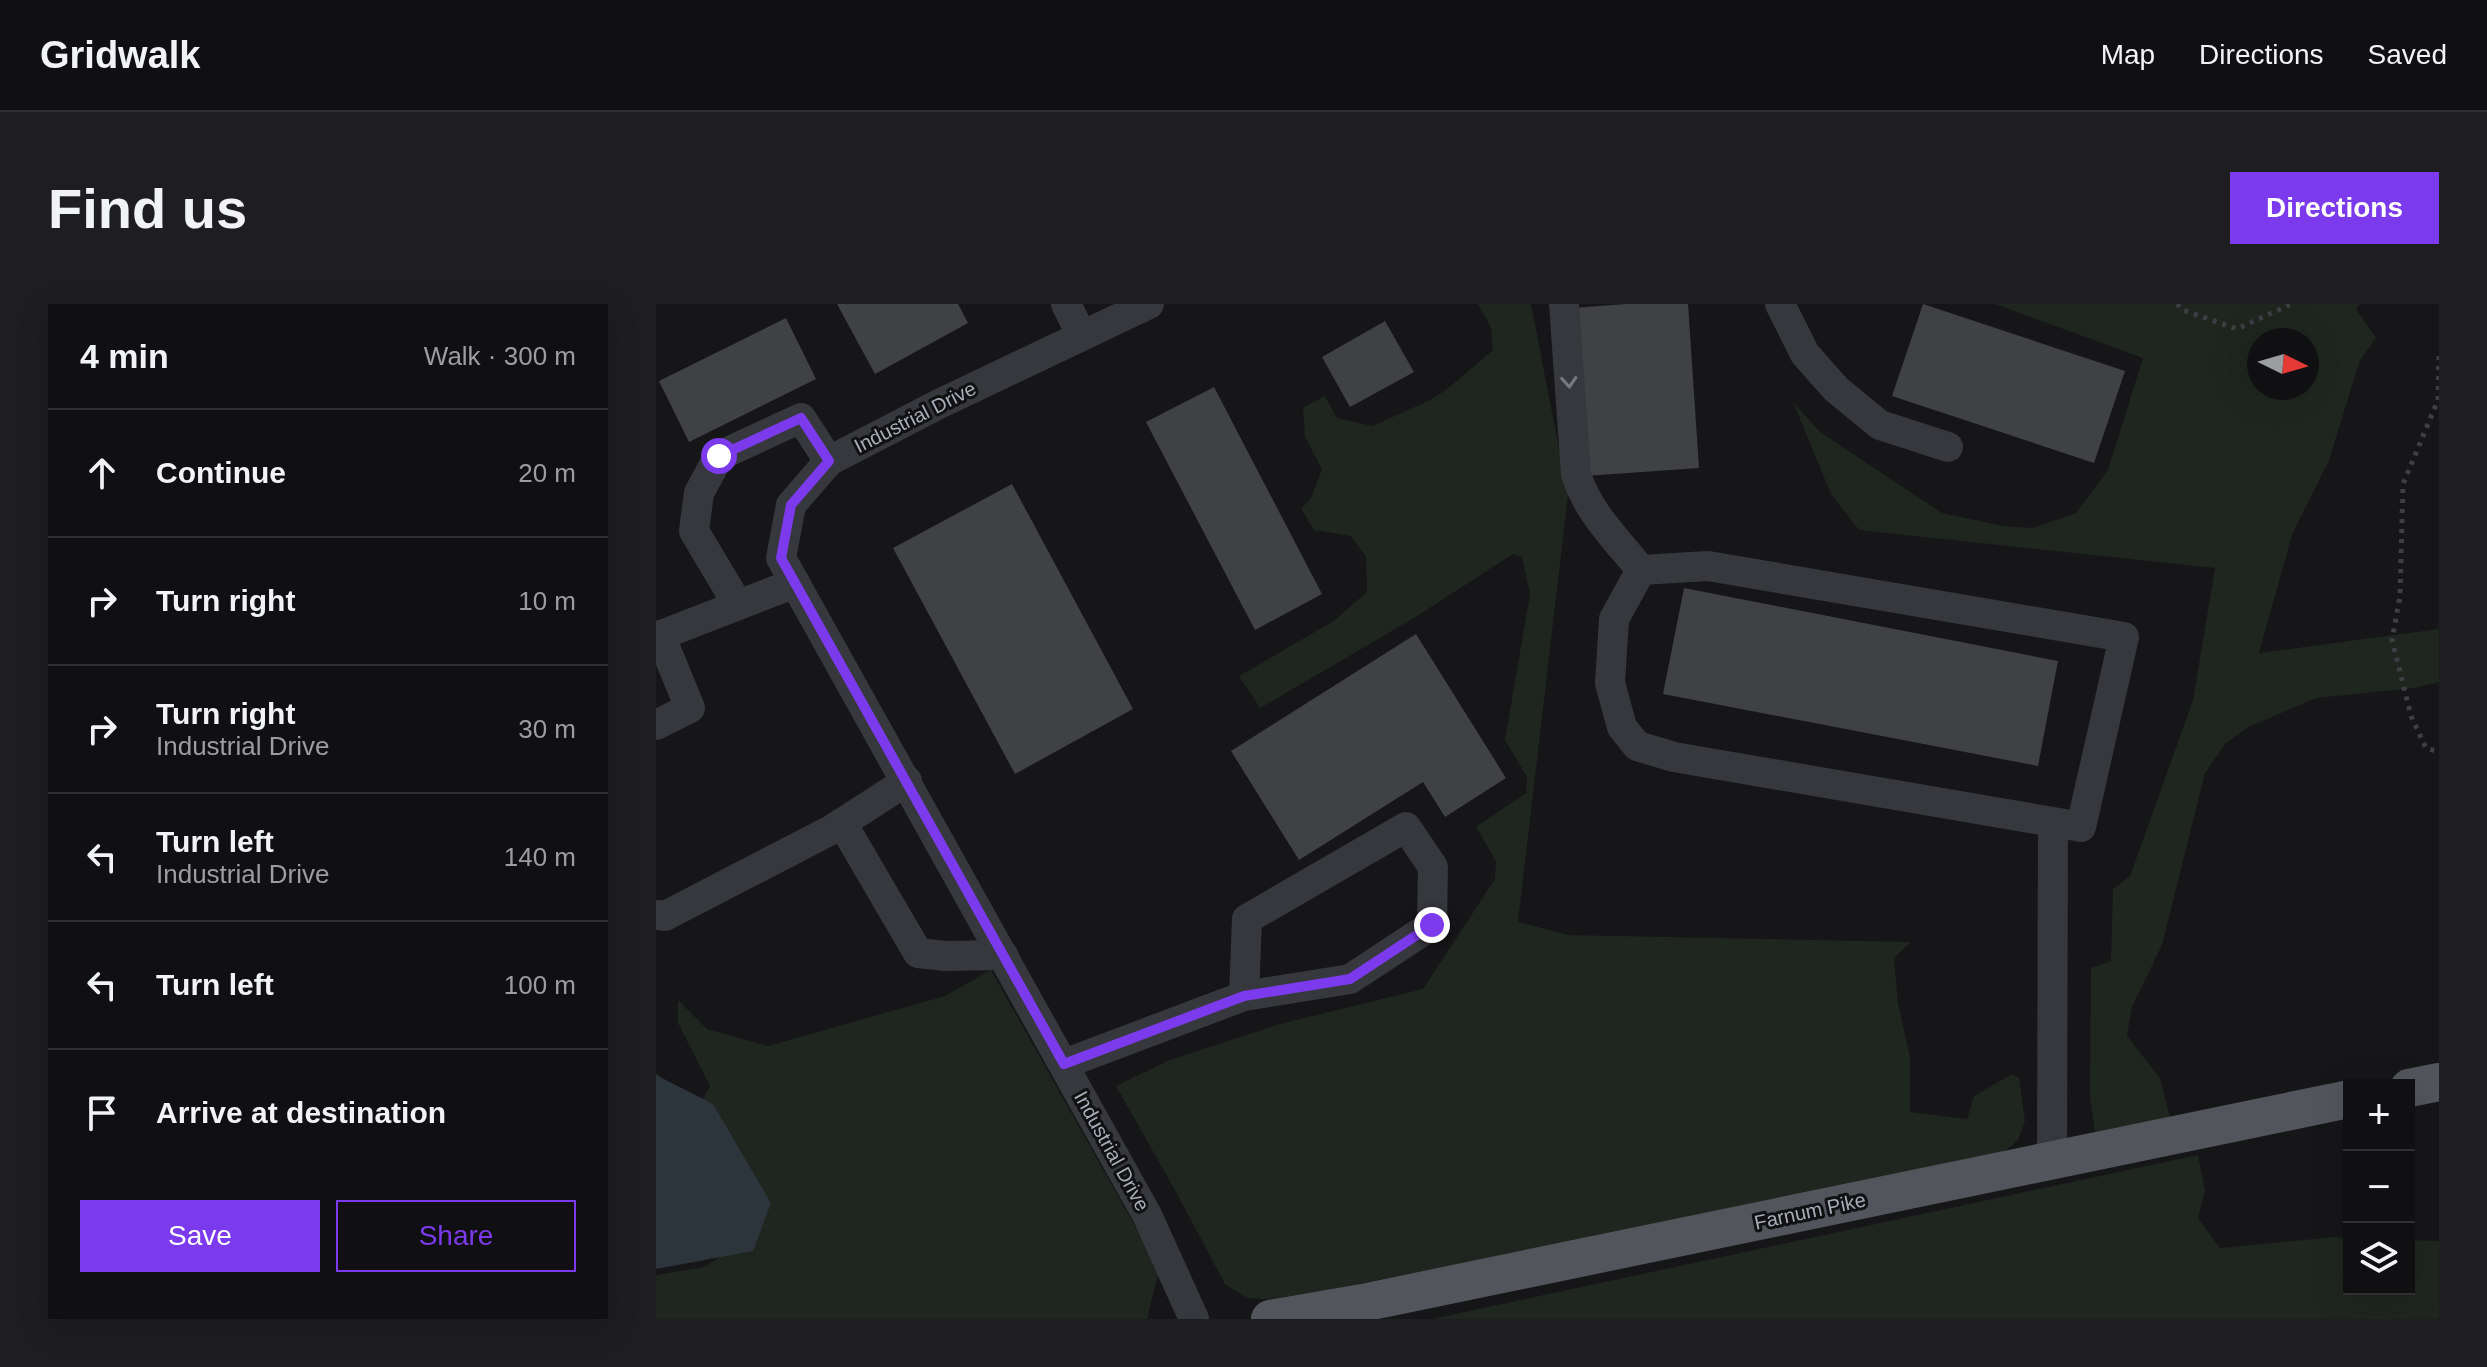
<!DOCTYPE html>
<meta charset="utf-8">
<style>
:root{--surface:#101012;--page:#1e1e20;--text:#f1f3f6;--muted:#9c9d9f;--line:#303032;--accent:#7c3aed}
body{margin:0;font-family:Helvetica,sans-serif;background:var(--page);color:var(--text)}
.controls{position:absolute;right:24px;bottom:24px;display:grid;overflow:hidden;border-radius:0px;box-shadow:0 8px 32px #0002}
.controls button{width:72px;height:72px;display:grid;place-items:center;padding:0;border:0;border-bottom:2px solid var(--line);background:var(--surface);color:var(--text);font:40px sans-serif}
.compass{position:absolute;left:1591px;top:24px;width:72px;height:72px;border-radius:50%;background:var(--surface);box-shadow:0 8px 32px #0002;rotate:95deg}
.stop{position:absolute;width:24px;height:24px;margin:-18px;border:6px solid #7c3aed;border-radius:50%;background:#fff}
.stop.end{background:#7c3aed;border-color:#fff;box-shadow:0 2px 8px #0008}
.list{margin:0;padding:0;list-style:none}
h2{display:flex;justify-content:space-between;align-items:center;height:104px;margin:0;padding:0 32px;font-size:34px}
h2 small{font-size:26px;font-weight:400;color:var(--muted)}
.list li{display:grid;grid-template-columns:52px 1fr auto;gap:24px;align-items:center;box-sizing:border-box;height:128px;padding:0 32px;border-top:2px solid var(--line)}
.list b{display:block;font-size:30px;white-space:nowrap}
.list p{margin:0;font-size:26px;white-space:nowrap;color:var(--muted)}
.list em{font-size:26px;font-style:normal;color:var(--muted)}
.actions{display:flex;gap:16px;padding:24px 32px}
.actions a{flex:1;padding:18px 0;border:2px solid var(--accent);border-radius:0px;text-align:center;font-size:28px;color:var(--accent)}
.actions .main{background:var(--accent);color:#fff}
.icon{flex:none;width:44px;height:44px;fill:none;stroke:currentColor;stroke-width:2;stroke-linecap:round;stroke-linejoin:round}
.map{position:relative;flex:none;width:1783px;height:1015px;overflow:hidden;border-radius:0px}
header{display:flex;align-items:center;gap:48px;box-sizing:border-box;height:112px;padding:0 40px;background:var(--surface);border-bottom:2px solid var(--line)}
header strong{font-size:38px}
nav{display:flex;gap:44px;margin-inline-start:auto;font-size:28px}
.intro{display:flex;align-items:center;justify-content:space-between;box-sizing:border-box;height:192px;padding:0 48px}
h1{margin:0;font-size:56px}
.button{padding:20px 36px;border-radius:0px;background:var(--accent);color:#fff;font-size:28px;font-weight:700}
main{display:flex;gap:48px;padding:0 48px}
aside{flex:1;background:var(--surface);border-radius:0px;box-shadow:0 8px 32px #0002}
.map>svg:first-child{display:block}
.green{fill:#1e261f;fill-rule:evenodd}
.water{fill:#2c353c}
.building{fill:#404145}
.lines{fill:none;stroke-linecap:round;stroke-linejoin:round}
.path{stroke:#3d3f44;stroke-width:5;stroke-dasharray:4 6;stroke-linecap:butt}
.minor{stroke:#37383d;stroke-width:30}
.major{stroke:#53555c;stroke-width:38}
.oneway{stroke:#757881}
.route{stroke:#7c3aed;stroke-width:10}
.labels{text-anchor:middle;stroke-width:6;stroke-linejoin:round;paint-order:stroke}
.street-label{font-size:20px;fill:#a8adb8;stroke:#111113}
</style>
<header>
<strong>Gridwalk</strong>
<nav><a>Map</a><a>Directions</a><a>Saved</a></nav>
</header>
<div class="intro"><h1>Find us</h1><a class="button">Directions</a></div>
<main>
<aside>
<h2>4 min<small>Walk · 300 m</small></h2>
<ul class="list">
<li><svg class="icon" aria-label="ahead" viewBox="0 0 24 24"><path d="M12 20V5M6 11l6-6 6 6"/></svg><div><b>Continue</b></div><em>20 m</em></li>
<li><svg class="icon" aria-label="right" viewBox="0 0 24 24"><path d="M7 20v-9h11M14 6l5 5-5 5"/></svg><div><b>Turn right</b></div><em>10 m</em></li>
<li><svg class="icon" aria-label="right" viewBox="0 0 24 24"><path d="M7 20v-9h11M14 6l5 5-5 5"/></svg><div><b>Turn right</b><p>Industrial Drive</p></div><em>30 m</em></li>
<li><svg class="icon" aria-label="left" viewBox="0 0 24 24"><path d="M17 20v-9H6M10 6l-5 5 5 5"/></svg><div><b>Turn left</b><p>Industrial Drive</p></div><em>140 m</em></li>
<li><svg class="icon" aria-label="left" viewBox="0 0 24 24"><path d="M17 20v-9H6M10 6l-5 5 5 5"/></svg><div><b>Turn left</b></div><em>100 m</em></li>
<li><svg class="icon" aria-label="arrive" viewBox="0 0 24 24"><path d="M6 21V4h12l-3 4 3 4H6"/></svg><div><b>Arrive at destination</b></div></li>
</ul>
<div class="actions"><a class="main">Save</a><a>Share</a></div>
</aside>
<div class="map">
<svg width="1783" height="1015" viewBox="0 0 1783 1015">
<rect width="100%" height="100%" fill="#161618"/>
<g class="green">
<polygon points="822,0 875,0 912,191 862,618 912,631 1255,638 1238,654 1242,699 1254,753 1254,808 1311,815 1318,792 1356,770 1363,774 1369,817 1362,836 1342,853 621,996 591,994 569,980 520,888 460,782 511,757 624,720 767,685 839,575 840,557 820,523 870,489 871,473 849,436 874,290 866,253 857,250 758,314 604,404 583,372 678,317 711,288 710,253 695,232 658,226 645,205 655,194 666,165 649,133 647,104 669,92 681,114 716,122 772,97 790,86 837,46 835,24"/>
<path d="M1339 0H1703L1700 5 1720 34 1704 56 1673 156 1636 231 1603 349 1783 325V378L1758 384 1660 394 1592 423 1569 440 1549 469 1506 641 1476 703 1471 732 1504 774 1514 813 1439 828 1434 793 1435 664 1455 657 1457 585 1474 572 1537 396 1559 264 1203 226 1175 190 1137 98 1164 128 1286 209 1347 222 1377 224 1420 209 1452 166 1487 54ZM1603 36H1651V84H1603Z"/>
<polygon points="335,666 480,924 502,971 491,1015 0,1015 0,971 48,963 71,948 0,818 0,768 28,799 43,802 54,782 22,719 22,696 51,725 112,742 289,692"/>
<polygon points="1542,851 1549,887 1542,914 1564,944 1678,933 1693,934 1693,985 1753,985 1753,936 1783,937 1783,1015 776,1015"/>
</g>
<polygon class="water" points="0,771 57,800 115,899 97,947 0,965"/>
<g class="building">
<polygon points="181,0 302,0 312,19 219,70"/>
<polygon points="970,0 1032,0 1043,164 929,172 917,4"/>
<polygon points="1267,0 1469,67 1438,159 1236,92"/>
<polygon points="130,14 160,75 33,138 3,77"/>
<polygon points="729,17 758,68 694,103 666,53"/>
<polygon points="558,83 666,290 599,326 490,118"/>
<polygon points="356,180 477,405 359,470 237,244"/>
<polygon points="1028,284 1402,357 1382,462 1007,390"/>
<polygon points="760,330 850,474 789,513 767,478 643,556 575,447"/>
</g>
<g class="lines">
<g class="path">
<polyline points="1521,0 1527,6 1581,25 1635,0"/>
<polyline points="1783,52 1782,96 1747,180 1744,292 1736,336 1755,412 1770,444 1783,448"/>
</g>
<g class="minor">
<polyline points="410,0 426,32"/>
<polyline points="493,0 283,100 173,157 135,201 125,254 491,911 538,1015"/>
<path d="M908 0 920 170C931 207 961 236 985 266"/>
<polyline points="1124,0 1149,50 1180,85 1224,121 1292,143"/>
<polyline points="82,301 38,227 43,189 63,152 145,114 173,157"/>
<polyline points="0,333 139,279"/>
<polyline points="0,421 34,404 4,331"/>
<polyline points="186,519 262,649 289,652 347,651"/>
<polyline points="0,611 9,612 175,526 251,477"/>
<polyline points="408,760 588,692 694,675 776,621 777,563 750,523 591,615 588,692"/>
<polyline points="1396,856 1397,518 1018,453 981,442 966,423 954,379 958,315 985,266 1052,262 1468,333 1425,523 1397,518"/>
</g>
<g class="major">
<polyline points="1753,784 1783,778"/>
<polyline points="614,1015 706,999 1693,795"/>
</g>
</g>
<defs><path id="oneway-chevron" d="M-2-3.5L2.5 0L-2 3.5" fill="none" stroke-width="1.6" stroke-linecap="round" stroke-linejoin="round" transform="scale(2)"/></defs>
<use class="oneway" href="#oneway-chevron" transform="translate(913 78) rotate(86)"/>
<g class="lines">
<polyline class="route" points="63,152 145,114 173,157 135,201 125,254 408,760 588,692 694,675 776,621"/>
</g>
<g class="labels">
<g class="street-label">
<text transform="translate(259 113) rotate(-27)" y="7">Industrial Drive</text>
<text transform="translate(456 847) rotate(61)" y="7">Industrial Drive</text>
<text transform="translate(1154 907) rotate(-12)" y="7">Farnum Pike</text>
</g>
</g>
</svg>
<div class="controls">
<button>+</button>
<button>−</button>
<button><svg class="icon" aria-label="layers" viewBox="0 0 24 24"><path d="M12 4l9 5-9 5-9-5zM3 14l9 5 9-5"/></svg></button>
</div>
<svg class="compass" viewBox="-18 -18 36 36"><path d="M0-13l5 13h-10z" fill="#e53935"/><path d="M0 13l5-13h-10z" fill="#9c9d9f"/></svg>
<div class="stop" style="left:63px;top:152px"></div>
<div class="stop end" style="left:776px;top:621px"></div>
</div>
</main>
